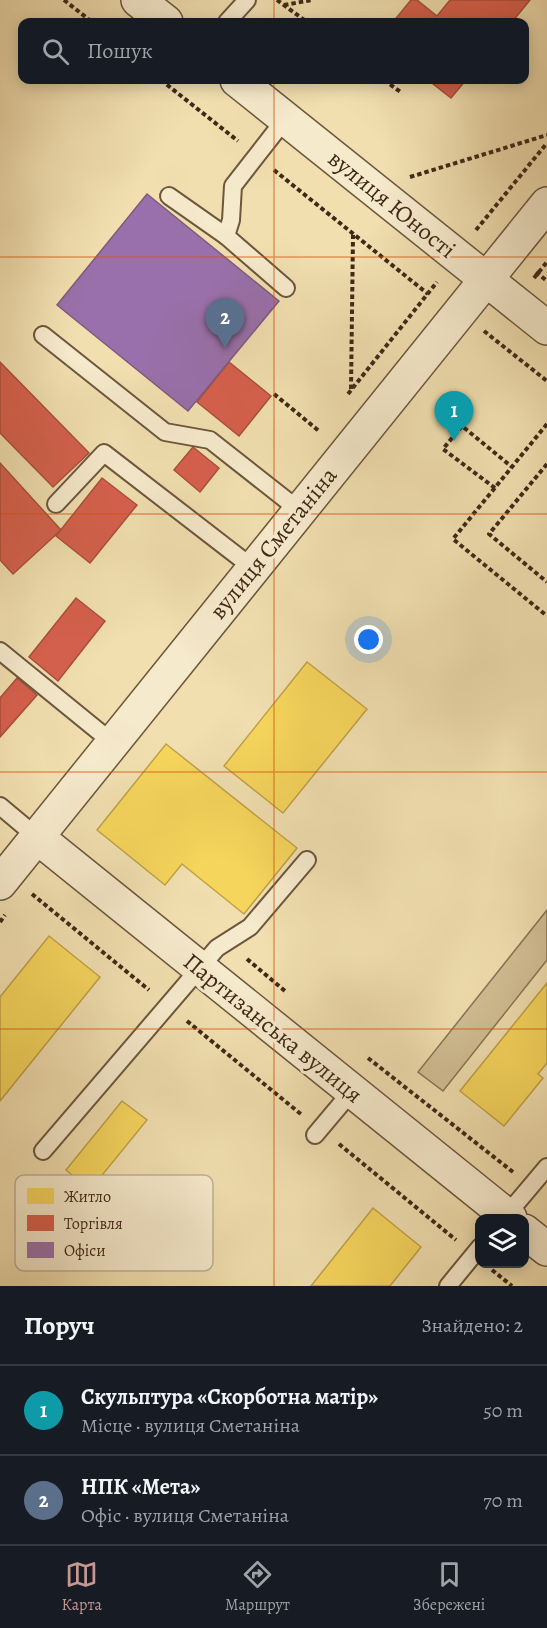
<!DOCTYPE html>
<html lang="uk">
<meta charset="utf-8">
<style>
:root{--surface:#171b24;--page:#20242c;--text:#f1f3f6;--muted:#9ea1a6;--line:#363941;--accent:#c59692}
body{margin:0;font-family:Alegreya,serif;background:var(--page);color:var(--text)}
.controls{position:absolute;right:18px;bottom:18px;display:grid;overflow:hidden;border-radius:12px;box-shadow:0 3px 15px #0003}
.controls button{width:54px;height:54px;display:grid;place-items:center;padding:0;border:0;border-bottom:2px solid var(--line);background:var(--surface);color:var(--text);font:30px sans-serif}
.you{position:absolute;left:369px;top:640px;width:21px;height:21px;margin:-15px;border:4px solid #fff;border-radius:50%;background:#1a73e8;box-shadow:0 0 0 9px #1a73e833}
.badge{display:grid;place-items:center;width:39px;height:39px;border-radius:50%;background:var(--accent);color:#fff;font-size:20px;font-weight:700}
.pin{position:absolute;translate:-50% -50px;filter:drop-shadow(0 2px 3px #0008)}
.pin::after{content:'';position:absolute;top:32px;width:21px;height:18px;background:inherit;clip-path:polygon(0 0,100% 0,50% 100%)}
.list{margin:0;padding:0;list-style:none}
h2{display:flex;justify-content:space-between;align-items:center;height:78px;margin:0;padding:0 24px;font-size:26px}
h2 small{font-size:20px;font-weight:400;color:var(--muted)}
.list li{display:grid;grid-template-columns:39px 1fr auto;gap:18px;align-items:center;box-sizing:border-box;height:90px;padding:0 24px;border-top:2px solid var(--line)}
.list b{display:block;font-size:22px;white-space:nowrap}
.list p{margin:0;font-size:20px;white-space:nowrap;color:var(--muted)}
.list em{font-size:20px;font-style:normal;color:var(--muted)}
.icon{flex:none;width:33px;height:33px;fill:none;stroke:currentColor;stroke-width:2;stroke-linecap:round;stroke-linejoin:round}
.map{position:relative;flex:none;width:547px;height:1286px;overflow:hidden}
.search{position:absolute;background:var(--surface);box-shadow:0 3px 15px #0003;left:18px;right:18px;top:18px;height:66px;display:flex;align-items:center;gap:15px;box-sizing:border-box;padding:0 21px;border-radius:12px;color:var(--muted);font-size:22px}
.sheet{height:258px;background:var(--surface)}
nav{display:flex;justify-content:space-around;align-items:center;box-sizing:border-box;height:84px;border-top:2px solid var(--line);background:var(--surface);font-size:16px;color:var(--muted)}
nav a{display:grid;justify-items:center;gap:3px}
nav .on{color:var(--accent)}
.map>svg:first-child{display:block}
.green{fill:#d3c096;stroke:#897456;stroke-width:1.5}
.homes{fill:#f6d55c;stroke:#bfa147;stroke-width:1.5}
.shops{fill:#d6604d;stroke:#a94f3d;stroke-width:1.5}
.offices{fill:#9970ab;stroke:#7e5a7f;stroke-width:1.5}
.lines{fill:none;stroke-linecap:round;stroke-linejoin:round}
.service-casing{stroke:#6c563d;stroke-width:20}
.minor-casing{stroke:#6c563d;stroke-width:36}
.tertiary-casing{stroke:#6c563d;stroke-width:36}
.path{stroke:#3f2817;stroke-width:4;stroke-dasharray:4.5 3;stroke-linecap:butt}
.service{stroke:#f6eacc;stroke-width:16}
.minor{stroke:#f6eacc;stroke-width:33}
.tertiary{stroke:#f6eacc;stroke-width:33}
.grid{fill:none;stroke:#d7540d;stroke-width:1.5;stroke-opacity:0.55}
.labels{text-anchor:middle;stroke-width:6;stroke-linejoin:round;paint-order:stroke}
.street-label{font-size:24px;fill:#3f2817;stroke:#f6eacc}
.key{fill:#f6eacc;stroke:#bfb096;stroke-width:1.5}
.key-label{font-size:16px;fill:#3f2817}
</style>
<div class="map">
<svg width="547" height="1286" viewBox="0 0 547 1286">
<rect width="100%" height="100%" fill="#f1dfb0"/>
<filter id="stains"><feTurbulence type="fractalNoise" baseFrequency=".00333" numOctaves="4"/><feColorMatrix values="0 0 0 0 .2 0 0 0 0 .09 0 0 0 0 .02 0 0 0 .5 -.17"/></filter>
<radialGradient id="worn" r=".72"><stop offset=".6" stop-color="#630" stop-opacity="0"/><stop offset="1" stop-color="#630" stop-opacity=".3"/></radialGradient>
<polygon class="green" points="547,910 547,960 443,1091 418,1072"/>
<g class="homes">
<polygon points="307,662 367,709 283,813 224,766"/>
<polygon points="166,744 297,848 244,914 182,864 165,885 97,830"/>
<polygon points="49,936 100,977 0,1101 0,997"/>
<polygon points="547,983 547,1063 538,1074 543,1078 504,1126 460,1091"/>
<polygon points="122,1101 147,1120 90,1190 66,1170"/>
<polygon points="373,1208 421,1247 390,1286 311,1286"/>
</g>
<g class="shops">
<polygon points="411,0 417,0 437,16 450,0 530,0 512,22 393,22"/>
<polygon points="428,80 466,80 451,98"/>
<polygon points="0,362 89,453 53,487 0,433"/>
<polygon points="229,362 271,396 239,436 197,402"/>
<polygon points="193,447 219,468 200,492 174,470"/>
<polygon points="0,463 61,530 13,574 0,560"/>
<polygon points="102,478 137,505 90,563 56,536"/>
<polygon points="76,598 105,621 58,681 29,657"/>
<polygon points="17,678 37,695 0,737 0,698"/>
</g>
<polygon class="offices" points="147,194 279,301 188,411 57,305"/>
<g class="lines">
<defs>
<g id="service">
<polyline points="227,22 247,0"/>
<polyline points="286,118 233,186 231,220 226,236 286,288"/>
<polyline points="169,196 226,236"/>
<polyline points="43,335 165,432 210,440 299,510"/>
<polyline points="56,504 104,453 253,568"/>
<polyline points="0,651 113,743"/>
<polyline points="0,806 37,837"/>
<polyline points="315,1135 352,1091"/>
<polyline points="43,1151 217,948 250,927 307,860"/>
<polyline points="504,1218 547,1167"/>
<polyline points="448,1286 480,1247"/>
</g>
<g id="minor">
<polyline points="138,0 166,22"/>
<polyline points="237,80 547,328"/>
<polyline points="37,837 510,1218"/>
<polyline points="524,1231 547,1249"/>
</g>
<polyline id="tertiary" points="0,883 547,204"/>
</defs>
<use href="#service" class="service-casing"/>
<use href="#minor" class="minor-casing"/>
<use href="#tertiary" class="tertiary-casing"/>
<g class="path">
<polyline points="64,0 92,22"/>
<polyline points="277,0 307,22"/>
<polyline points="284,5 312,0"/>
<polyline points="161,80 238,141"/>
<polyline points="384,80 402,93"/>
<polyline points="274,170 428,294"/>
<polyline points="410,177 547,135"/>
<polyline points="476,230 547,143"/>
<polyline points="536,272 547,281"/>
<polyline points="534,278 547,262"/>
<polyline points="484,331 547,381"/>
<polyline points="351,389 353,235"/>
<polyline points="274,394 319,431"/>
<polyline points="348,394 437,282"/>
<polyline points="547,424 453,539 547,616"/>
<polyline points="547,464 489,534 547,582"/>
<polyline points="495,488 443,449 462,426 512,467"/>
<polyline points="32,894 149,990"/>
<polyline points="0,922 5,915"/>
<polyline points="247,959 285,991"/>
<polyline points="187,1021 302,1115"/>
<polyline points="368,1058 513,1172"/>
<polyline points="339,1144 456,1240"/>
<polyline points="492,1270 512,1286"/>
</g>
<use href="#service" class="service"/>
<use href="#minor" class="minor"/>
<use href="#tertiary" class="tertiary"/>
</g>
<path class="grid" d="M274 0V22M274 80V1286M0 257H547M0 514H547M0 772H547M0 1029H547"/>
<g class="labels">
<g class="street-label">
<text transform="translate(392 204) rotate(39)" y="8">вулиця Юності</text>
<text transform="translate(273 543) rotate(-51)" y="8">вулиця Сметаніна</text>
<text transform="translate(273 1028) rotate(39)" y="8">Партизанська вулиця</text>
</g>
</g>
<rect x="15" y="1175" width="198" height="96" rx="9" class="key"/>
<rect x="27" y="1188" width="27" height="16" fill="#f6d55c"/>
<rect x="27" y="1215" width="27" height="16" fill="#d6604d"/>
<rect x="27" y="1242" width="27" height="16" fill="#9970ab"/>
<g class="key-label">
<text x="64" y="1202">Житло</text>
<text x="64" y="1229">Торгівля</text>
<text x="64" y="1256">Офіси</text>
</g>
<rect width="100%" height="100%" filter="url(#stains)"/>
<rect width="100%" height="100%" fill="url(#worn)"/>
</svg>
<div class="controls">
<button><svg class="icon" aria-label="layers" viewBox="0 0 24 24"><path d="M12 4l9 5-9 5-9-5zM3 14l9 5 9-5"/></svg></button>
</div>
<div class="you"></div>
<div class="pin badge" style="left:454px;top:441px;background:#0f9aa8">1</div>
<div class="pin badge" style="left:225px;top:348px;background:#5c6f8a">2</div>
<div class="search"><svg class="icon" aria-label="search" viewBox="0 0 24 24"><circle cx="10" cy="10" r="6"/><path d="M15 15l6 6"/></svg>Пошук</div>
</div>
<section class="sheet">
<h2>Поруч<small>Знайдено: 2</small></h2>
<ul class="list">
<li><span class="badge" style="background:#0f9aa8">1</span><div><b>Скульптура «Скорботна матір»</b><p>Місце · вулиця Сметаніна</p></div><em>50 m</em></li>
<li><span class="badge" style="background:#5c6f8a">2</span><div><b>НПК «Мета»</b><p>Офіс · вулиця Сметаніна</p></div><em>70 m</em></li>
</ul>
</section>
<nav>
<a class="on"><svg class="icon" aria-label="map" viewBox="0 0 24 24"><path d="M3 6l6-2 6 2 6-2v14l-6 2-6-2-6 2zM9 4v14M15 6v14"/></svg>Карта</a>
<a><svg class="icon" aria-label="directions" viewBox="0 0 24 24"><path d="M12 3l9 9-9 9-9-9zM9 14v-3h6M13 9l2 2-2 2"/></svg>Маршрут</a>
<a><svg class="icon" aria-label="saved" viewBox="0 0 24 24"><path d="M7 4h10v16l-5-4-5 4z"/></svg>Збережені</a>
</nav>
